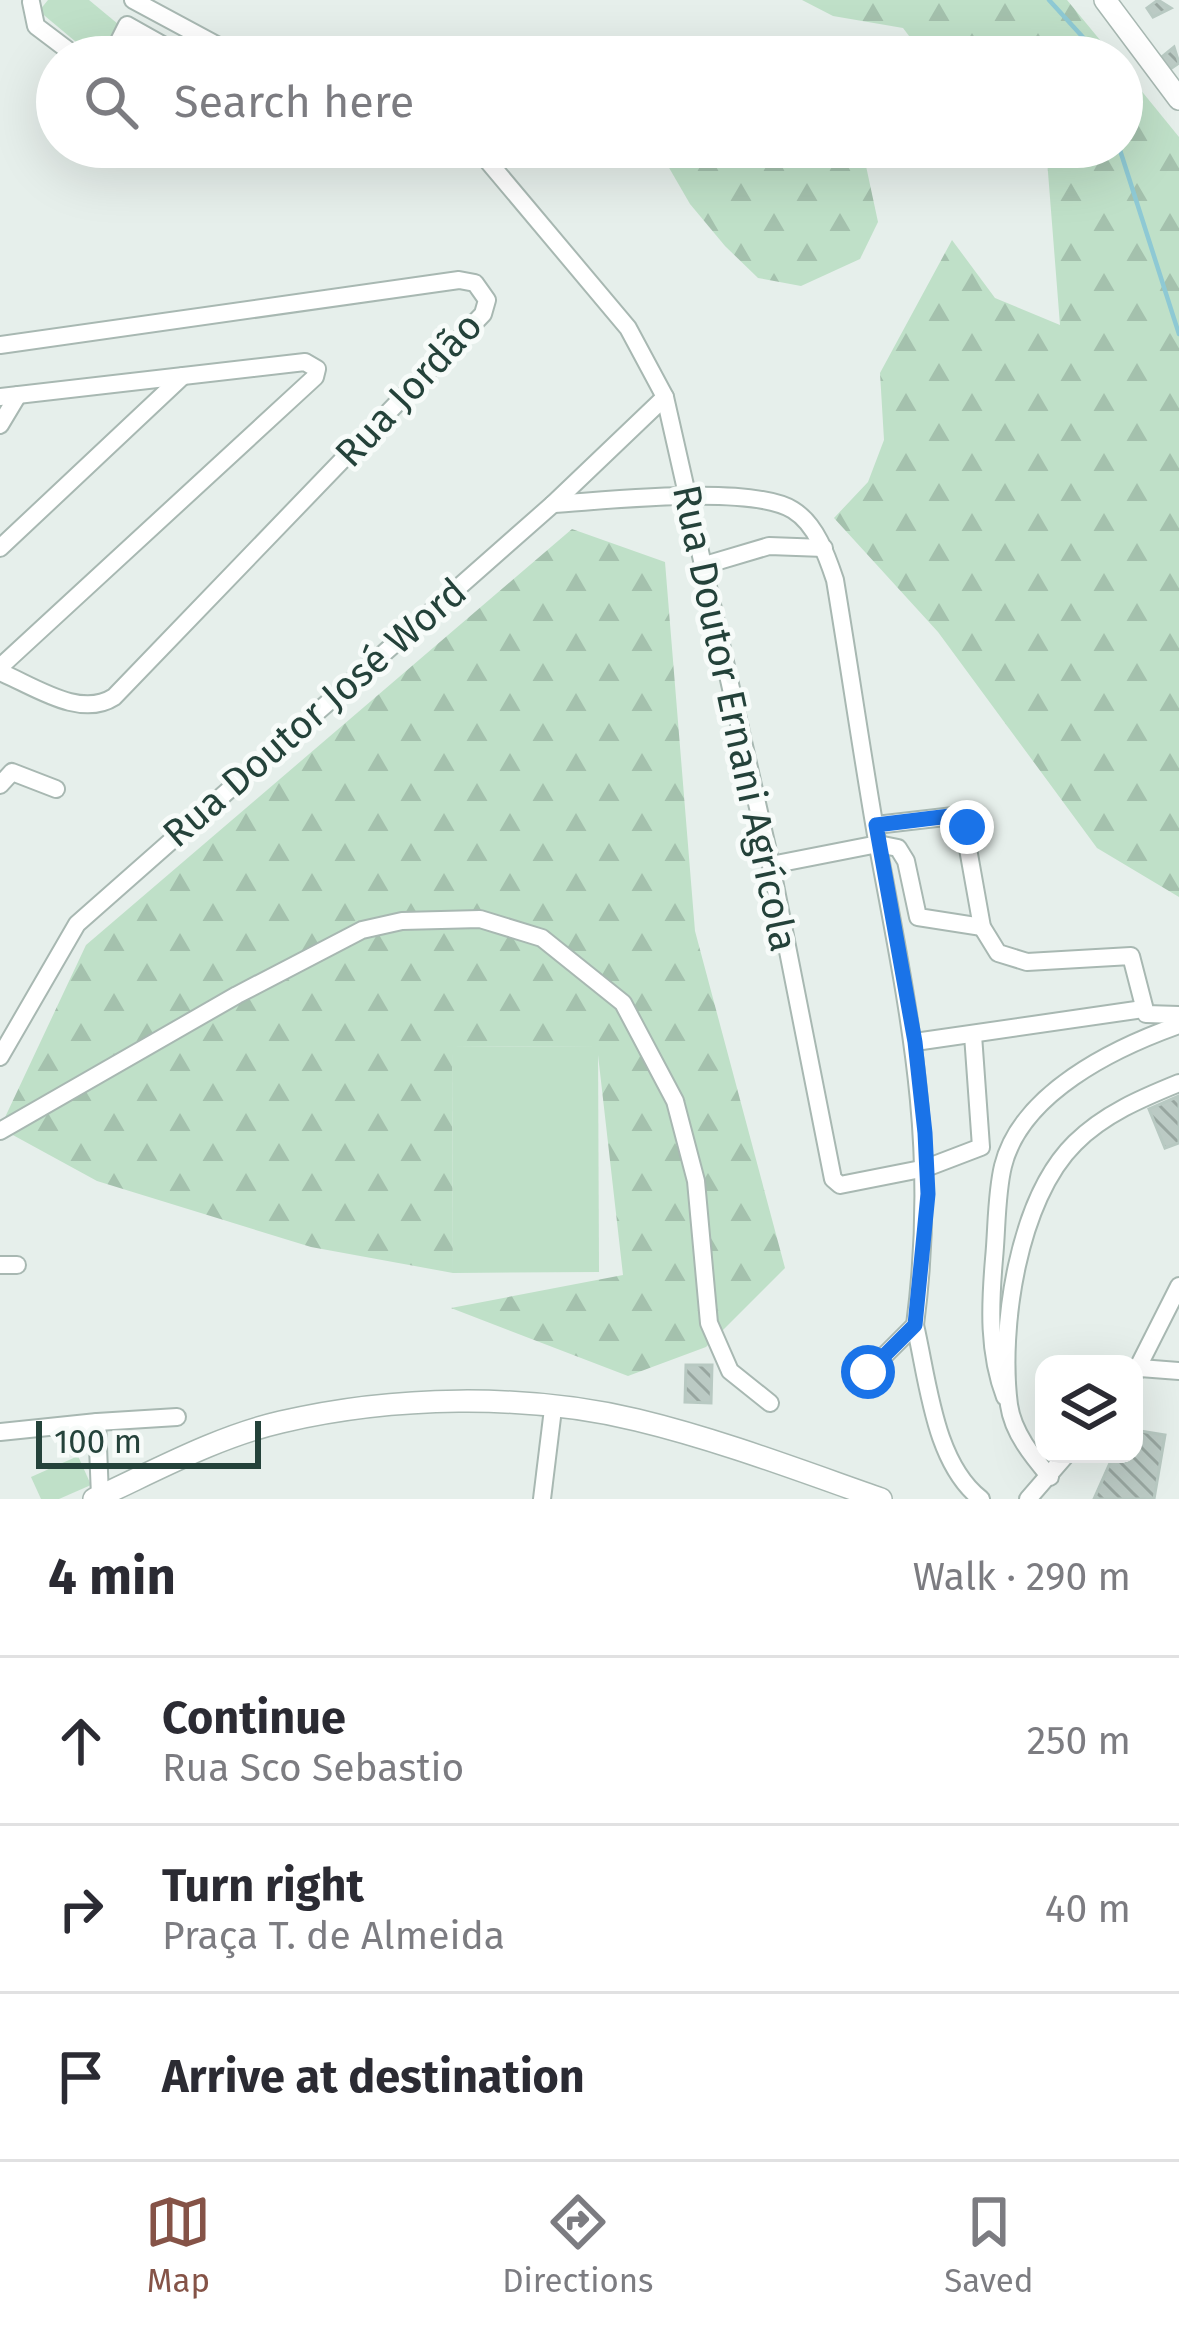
<!DOCTYPE html>
<meta charset="utf-8">
<style>
:root{--surface:#fff;--page:#f2f2f3;--text:#2b2b33;--muted:#7c7c81;--line:#e1e1e2;--accent:#855347}
body{margin:0;font-family:"Fira Sans",sans-serif;background:var(--page);color:var(--text)}
.controls{position:absolute;right:36px;bottom:36px;display:grid;overflow:hidden;border-radius:24px;box-shadow:0 12px 48px #0002}
.controls button{width:108px;height:108px;display:grid;place-items:center;padding:0;border:0;border-bottom:3px solid var(--line);background:var(--surface);color:var(--text);font:60px sans-serif}
.scale{position:absolute;left:36px;bottom:30px;width:225px;box-sizing:border-box;padding-left:12px;border:6px solid #24423a;border-top:0;font-size:33px;line-height:42px;white-space:nowrap;color:#24423a;-webkit-text-stroke:9px #f7fbf9;paint-order:stroke}
.stop{position:absolute;width:36px;height:36px;margin:-27px;border:9px solid #1a73e8;border-radius:50%;background:#fff}
.stop.end{background:#1a73e8;border-color:#fff;box-shadow:0 3px 12px #0008}
.list{margin:0;padding:0;list-style:none}
h2{display:flex;justify-content:space-between;align-items:center;height:156px;margin:0;padding:0 48px;font-size:51px}
h2 small{font-size:39px;font-weight:400;color:var(--muted)}
.list li{display:grid;grid-template-columns:78px 1fr auto;gap:36px;align-items:center;box-sizing:border-box;height:168px;padding:0 48px;border-top:3px solid var(--line)}
.list b{display:block;font-size:45px;white-space:nowrap}
.list p{margin:0;font-size:39px;white-space:nowrap;color:var(--muted)}
.list em{font-size:39px;font-style:normal;color:var(--muted)}
.icon{flex:none;width:66px;height:66px;fill:none;stroke:currentColor;stroke-width:2;stroke-linecap:round;stroke-linejoin:round}
.map{position:relative;flex:none;width:1179px;height:1499px;overflow:hidden}
.search{position:absolute;background:var(--surface);box-shadow:0 12px 48px #0002;left:36px;right:36px;top:36px;height:132px;display:flex;align-items:center;gap:30px;box-sizing:border-box;padding:0 42px;border-radius:66px;color:var(--muted);font-size:45px}
.sheet{height:660px;background:var(--surface)}
nav{display:flex;justify-content:space-around;align-items:center;box-sizing:border-box;height:168px;border-top:3px solid var(--line);background:var(--surface);font-size:33px;color:var(--muted)}
nav a{display:grid;justify-items:center;gap:6px}
nav .on{color:var(--accent)}
.map>svg:first-child{display:block}
.forest{fill:url(#forest-firs)}
.pitch{fill:#bfe0c8}
.lines{fill:none;stroke-linecap:round;stroke-linejoin:round}
.stream{stroke:#8ec9d4;stroke-width:4.5}
.building{fill:url(#building-back-hatch);stroke:#b8c9c2;stroke-width:3}
.minor-casing{stroke:#a8b8b2;stroke-width:20}
.tertiary-casing{stroke:#a8b8b2;stroke-width:24}
.minor{stroke:#fff;stroke-width:16}
.tertiary{stroke:#fff;stroke-width:21}
.route{stroke:#1a73e8;stroke-width:15}
.labels{text-anchor:middle;stroke-width:10;stroke-linejoin:round;paint-order:stroke}
.street-label{font-size:39px;fill:#24423a;stroke:#f7fbf9}
</style>
<div class="map">
<svg width="1179" height="1499" viewBox="0 0 1179 1499">
<defs>
<pattern id="forest-firs" width="22" height="20" patternUnits="userSpaceOnUse" patternTransform="scale(3)"><rect width="22" height="20" fill="#bfe0c8"/><path d="M5 1l3.5 6h-7zM16 11l3.5 6h-7z" fill="#a4c1ad"/></pattern>
<pattern id="building-back-hatch" width="6" height="6" patternUnits="userSpaceOnUse" patternTransform="scale(3)"><rect width="6" height="6" fill="#bbcac4"/><path d="M-1 5l2 2M0 0l6 6M5-1l2 2" fill="none" stroke="#98a6a0"/></pattern>
</defs>
<rect width="100%" height="100%" fill="#e6efeb"/>
<g class="forest">
<polygon points="802,0 1067,0 1114,57 925,57 903,28 833,16"/>
<polygon points="1122,67 1179,137 1179,897 1097,848 938,632 834,518 868,482 884,440 880,373 952,240 995,298 1060,325 1046,147 1122,147"/>
<polygon points="657,147 851,147 866,166 878,222 860,259 801,286 758,278 725,246 690,204"/>
<polygon points="572,529 665,562 695,931 785,1268 706,1347 628,1376 451,1308 623,1275 597,1046 452,1047 453,1273 311,1247 97,1181 0,1128 86,945"/>
</g>
<g class="pitch">
<polygon points="48,0 89,0 124,29 101,57 94,57 39,11"/>
<polygon points="598,1046 599,1272 453,1273 452,1047"/>
<polygon points="78,1456 91,1485 59,1499 41,1499 31,1477"/>
</g>
<g class="lines">
<g class="stream">
<polyline points="1049,0 1101,57"/>
<polyline points="1119,147 1179,334"/>
</g>
</g>
<g class="building">
<polygon points="1158,0 1171,8 1153,17 1147,8"/>
<polygon points="1174,47 1179,63 1166,72 1158,60"/>
<polygon points="1179,1096 1179,1143 1165,1148 1149,1109"/>
<polygon points="686,1365 712,1365 711,1403 685,1402"/>
<polygon points="1134,1430 1165,1435 1154,1499 1094,1499 1114,1454 1134,1454"/>
</g>
<g class="lines">
<defs>
<g id="minor">
<polyline points="133,0 239,57"/>
<polyline points="31,2 36,26 77,57"/>
<polyline points="111,57 127,25 184,57"/>
<polyline points="343,147 348,158"/>
<polyline points="476,147 628,328 665,397 771,865 833,1179 840,1185 926,1168 981,1147 973,1035"/>
<path d="M0 345 459 280 475 283 487 300 483 314 114 697C80 719 34 686 0 672"/>
<polyline points="0,397 305,362 317,369 315,377 0,667"/>
<polyline points="0,425 18,395"/>
<path d="M553 504C605 501 751 484 793 510 816 524 827 556 835 580 850 670 863 762 879 852 911 1023 938 1150 915 1325L868 1372"/>
<polyline points="0,548 183,376"/>
<polyline points="705,565 769,546 824,548"/>
<polyline points="0,785 12,772 56,789"/>
<polyline points="876,825 962,815 982,927 998,953 1027,962 1131,956 1146,1014 1179,1015"/>
<polyline points="771,865 878,844 898,848 906,861 918,917 982,927"/>
<polyline points="915,1042 1143,1009"/>
<polyline points="0,1057 77,924 553,504 665,397"/>
<polyline points="0,1131 237,995 362,930 402,921 480,919 542,938 623,1003 675,1101 696,1181 709,1323 730,1371 770,1403"/>
<polyline points="0,1265 17,1265"/>
<path d="M915 1325C928 1380 934 1463 981 1499"/>
<polyline points="1140,1368 1179,1371"/>
<polyline points="1134,1375 1179,1286"/>
<path d="M1005 1397C988 1352 990 1306 994 1259 997 1229 996 1195 1003 1166 1021 1093 1114 1048 1179 1025"/>
<polyline points="97,1422 177,1417"/>
<polyline points="0,1432 97,1422 100,1496"/>
<path d="M1050 1477C1033 1457 1013 1433 1009 1405 999 1328 1018 1199 1075 1143 1104 1114 1142 1098 1179 1083"/>
<polyline points="542,1499 553,1409"/>
<polyline points="1028,1499 1067,1454"/>
</g>
<g id="tertiary">
<polyline points="1105,0 1179,99"/>
<path d="M94 1499C155 1471 216 1437 281 1422 392 1396 525 1393 637 1420 720 1440 801 1471 881 1499"/>
</g>
</defs>
<use href="#minor" class="minor-casing"/>
<use href="#tertiary" class="tertiary-casing"/>
<use href="#minor" class="minor"/>
<use href="#tertiary" class="tertiary"/>
</g>
<g class="lines">
<polyline class="route" points="868,1372 915,1325 928,1194 925,1133 915,1042 876,825 958,815 967,827"/>
</g>
<g class="labels">
<g class="street-label">
<text transform="translate(408 389) rotate(-47)" y="14">Rua Jordão</text>
<text transform="translate(314 712) rotate(-41)" y="14">Rua Doutor José Word</text>
<text transform="translate(736 718) rotate(78)" y="14">Rua Doutor Ernani Agrícola</text>
</g>
</g>
</svg>
<div class="controls">
<button><svg class="icon" aria-label="layers" viewBox="0 0 24 24"><path d="M12 4l9 5-9 5-9-5zM3 14l9 5 9-5"/></svg></button>
</div>
<div class="scale">100 m</div>
<div class="stop" style="left:868px;top:1372px"></div>
<div class="stop end" style="left:967px;top:827px"></div>
<div class="search"><svg class="icon" aria-label="search" viewBox="0 0 24 24"><circle cx="10" cy="10" r="6"/><path d="M15 15l6 6"/></svg>Search here</div>
</div>
<section class="sheet">
<h2>4 min<small>Walk · 290 m</small></h2>
<ul class="list">
<li><svg class="icon" aria-label="ahead" viewBox="0 0 24 24"><path d="M12 20V5M6 11l6-6 6 6"/></svg><div><b>Continue</b><p>Rua Sco Sebastio</p></div><em>250 m</em></li>
<li><svg class="icon" aria-label="right" viewBox="0 0 24 24"><path d="M7 20v-9h11M14 6l5 5-5 5"/></svg><div><b>Turn right</b><p>Praça T. de Almeida</p></div><em>40 m</em></li>
<li><svg class="icon" aria-label="arrive" viewBox="0 0 24 24"><path d="M6 21V4h12l-3 4 3 4H6"/></svg><div><b>Arrive at destination</b></div></li>
</ul>
</section>
<nav>
<a class="on"><svg class="icon" aria-label="map" viewBox="0 0 24 24"><path d="M3 6l6-2 6 2 6-2v14l-6 2-6-2-6 2zM9 4v14M15 6v14"/></svg>Map</a>
<a><svg class="icon" aria-label="directions" viewBox="0 0 24 24"><path d="M12 3l9 9-9 9-9-9zM9 14v-3h6M13 9l2 2-2 2"/></svg>Directions</a>
<a><svg class="icon" aria-label="saved" viewBox="0 0 24 24"><path d="M7 4h10v16l-5-4-5 4z"/></svg>Saved</a>
</nav>
